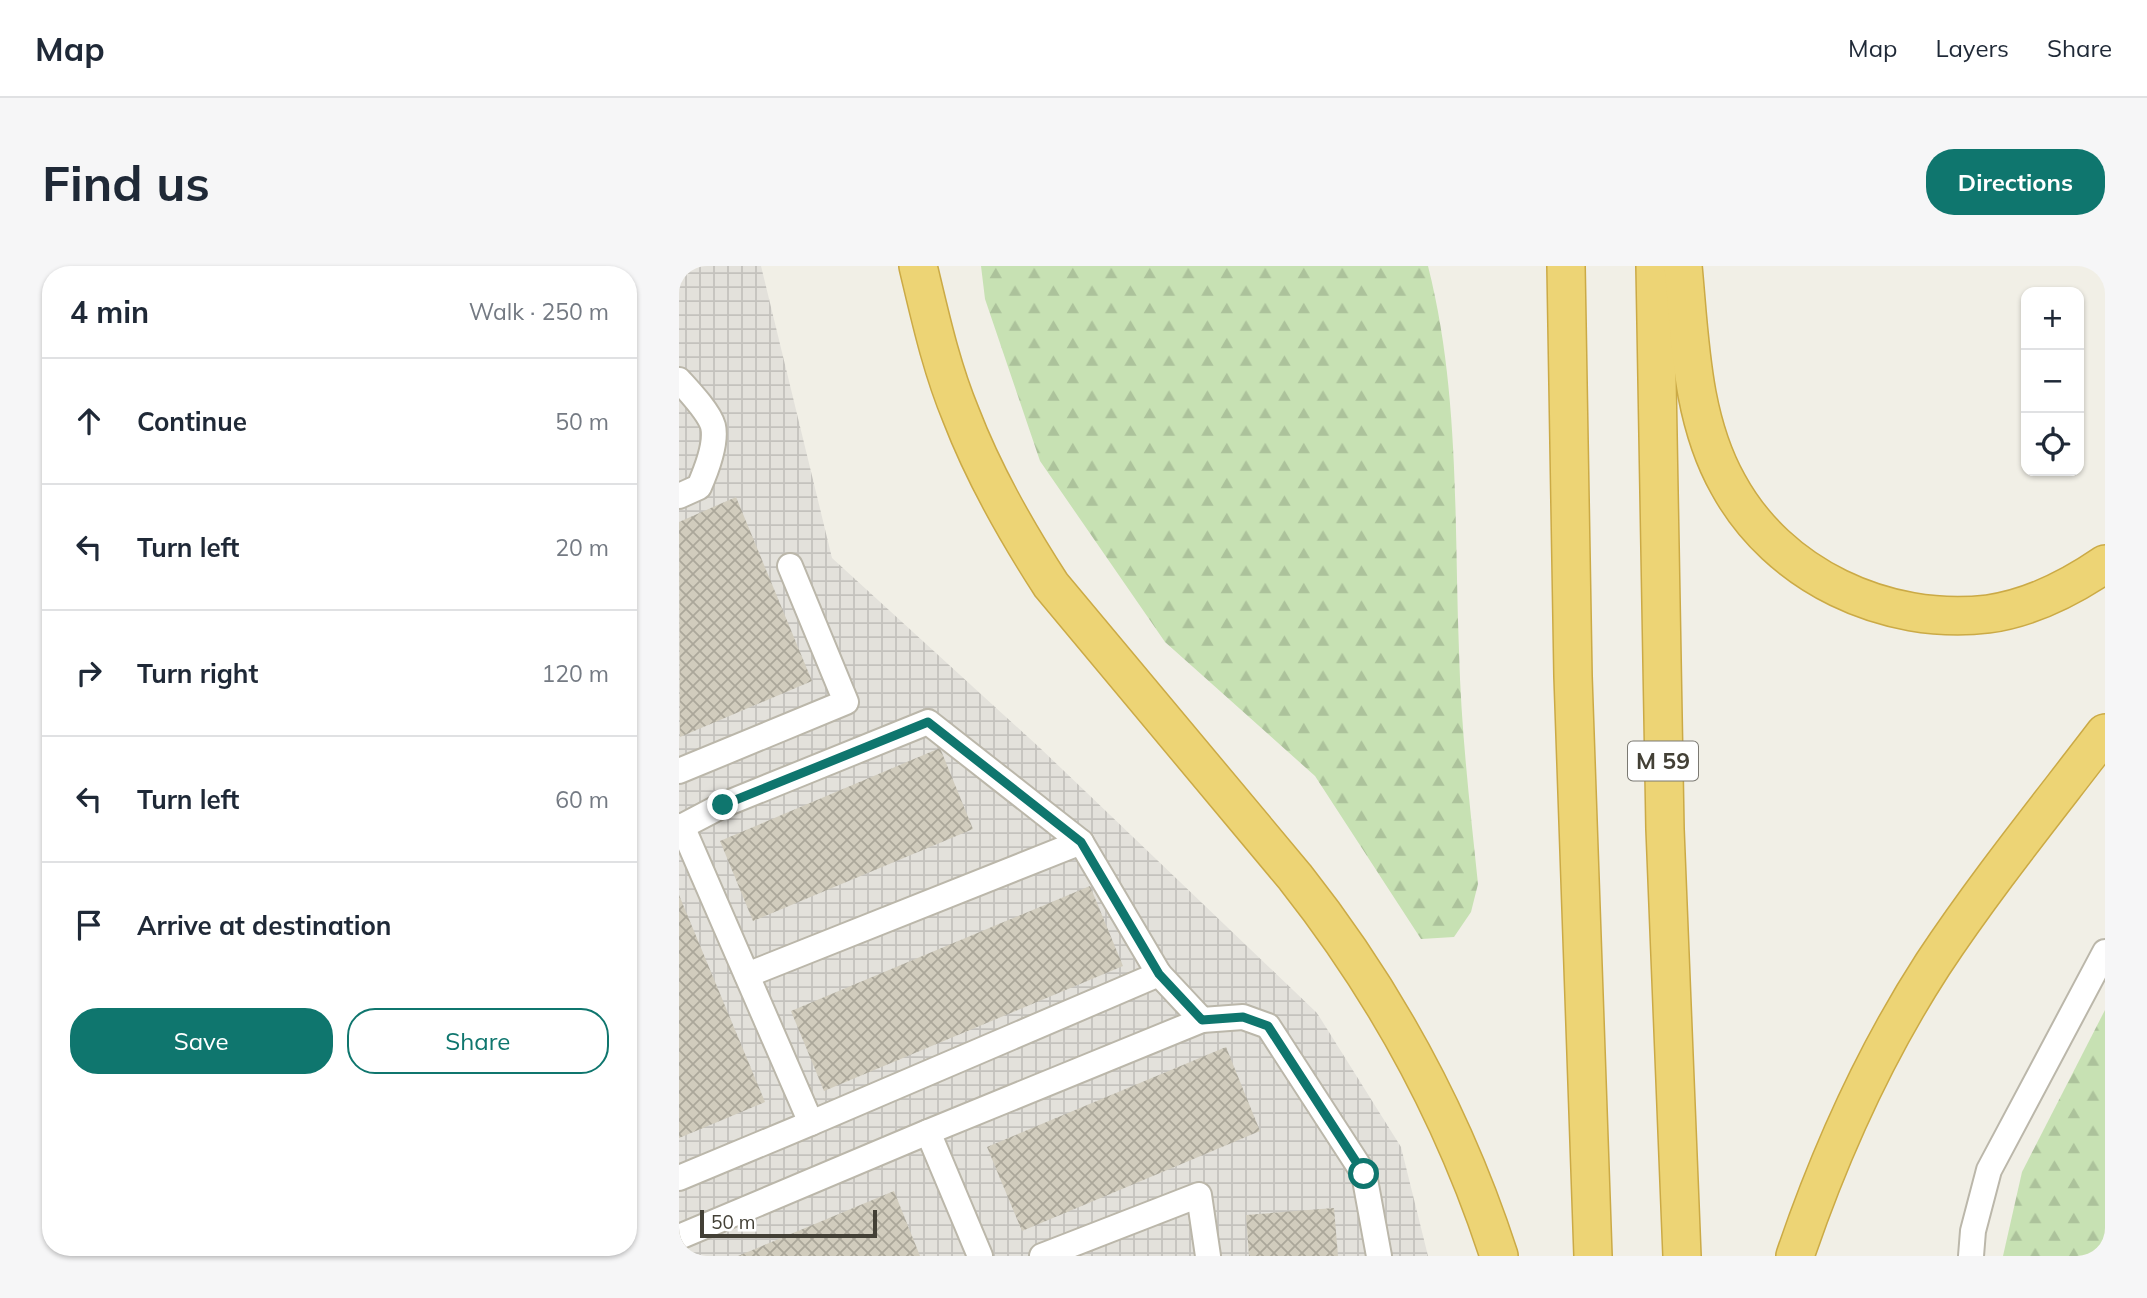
<!DOCTYPE html>
<meta charset="utf-8">
<style>
:root{--surface:#fff;--page:#f6f6f7;--text:#1f2937;--muted:#747a83;--line:#e0e1e3;--accent:#0f766e}
body{margin:0;font-family:Mulish,sans-serif;background:var(--page);color:var(--text)}
.controls{position:absolute;right:21px;top:21px;display:grid;overflow:hidden;border-radius:14px;box-shadow:0 2px 5px #0004}
.controls button{width:63px;height:63px;display:grid;place-items:center;padding:0;border:0;border-bottom:2px solid var(--line);background:var(--surface);color:var(--text);font:35px sans-serif}
.scale{position:absolute;left:21px;bottom:18px;width:177px;box-sizing:border-box;padding-left:7px;border:4px solid #434036;border-top:0;font-size:19px;line-height:24px;white-space:nowrap;color:#434036;-webkit-text-stroke:5px #fff;paint-order:stroke}
.stop{position:absolute;width:21px;height:21px;margin:-16px;border:5px solid #0f766e;border-radius:50%;background:#fff}
.stop.end{background:#0f766e;border-color:#fff;box-shadow:0 2px 7px #0008}
.list{margin:0;padding:0;list-style:none}
h2{display:flex;justify-content:space-between;align-items:center;height:91px;margin:0;padding:0 28px;font-size:30px}
h2 small{font-size:23px;font-weight:400;color:var(--muted)}
.list li{display:grid;grid-template-columns:46px 1fr auto;gap:21px;align-items:center;box-sizing:border-box;height:126px;padding:0 28px;border-top:2px solid var(--line)}
.list b{display:block;font-size:26px;white-space:nowrap}
.list em{font-size:23px;font-style:normal;color:var(--muted)}
.actions{display:flex;gap:14px;padding:21px 28px}
.actions a{flex:1;padding:16px 0;border:2px solid var(--accent);border-radius:28px;text-align:center;font-size:24px;color:var(--accent)}
.actions .main{background:var(--accent);color:#fff}
.icon{flex:none;width:38px;height:38px;fill:none;stroke:currentColor;stroke-width:2;stroke-linecap:round;stroke-linejoin:round}
.map{position:relative;flex:none;width:1426px;height:990px;overflow:hidden;border-radius:28px}
header{display:flex;align-items:center;gap:42px;box-sizing:border-box;height:98px;padding:0 35px;background:var(--surface);border-bottom:2px solid var(--line)}
header strong{font-size:33px}
nav{display:flex;gap:38px;margin-inline-start:auto;font-size:24px}
.intro{display:flex;align-items:center;justify-content:space-between;box-sizing:border-box;height:168px;padding:0 42px}
h1{margin:0;font-size:49px}
.button{padding:18px 32px;border-radius:28px;background:var(--accent);color:#fff;font-size:24px;font-weight:700}
main{display:flex;gap:42px;padding:0 42px}
aside{flex:1;background:var(--surface);border-radius:28px;box-shadow:0 2px 5px #0004}
.map>svg:first-child{display:block}
.industrial{fill:url(#industrial-grid)}
.forest{fill:url(#forest-firs)}
.building{fill:url(#building-cross-hatch)}
.lines{fill:none;stroke-linecap:round;stroke-linejoin:round}
.minor-casing{stroke:#bbb7aa;stroke-width:28}
.highway-casing{stroke:#cbaa46;stroke-width:40}
.minor{stroke:#fff;stroke-width:24}
.highway{stroke:#edd475;stroke-width:37}
.route{stroke:#0f766e;stroke-width:9}
.labels{text-anchor:middle;stroke-width:7;stroke-linejoin:round;paint-order:stroke}
.shield{fill:#fff;stroke:#7b7972;stroke-width:2}
.shield-label{font-size:23px;font-weight:bold;fill:#434036}
</style>
<header>
<strong>Map</strong>
<nav><a>Map</a><a>Layers</a><a>Share</a></nav>
</header>
<div class="intro"><h1>Find us</h1><a class="button">Directions</a></div>
<main>
<aside>
<h2>4 min<small>Walk · 250 m</small></h2>
<ul class="list">
<li><svg class="icon" aria-label="ahead" viewBox="0 0 24 24"><path d="M12 20V5M6 11l6-6 6 6"/></svg><div><b>Continue</b></div><em>50 m</em></li>
<li><svg class="icon" aria-label="left" viewBox="0 0 24 24"><path d="M17 20v-9H6M10 6l-5 5 5 5"/></svg><div><b>Turn left</b></div><em>20 m</em></li>
<li><svg class="icon" aria-label="right" viewBox="0 0 24 24"><path d="M7 20v-9h11M14 6l5 5-5 5"/></svg><div><b>Turn right</b></div><em>120 m</em></li>
<li><svg class="icon" aria-label="left" viewBox="0 0 24 24"><path d="M17 20v-9H6M10 6l-5 5 5 5"/></svg><div><b>Turn left</b></div><em>60 m</em></li>
<li><svg class="icon" aria-label="arrive" viewBox="0 0 24 24"><path d="M6 21V4h12l-3 4 3 4H6"/></svg><div><b>Arrive at destination</b></div></li>
</ul>
<div class="actions"><a class="main">Save</a><a>Share</a></div>
</aside>
<div class="map">
<svg width="1426" height="990" viewBox="0 0 1426 990">
<defs>
<pattern id="industrial-grid" width="8" height="8" patternUnits="userSpaceOnUse" patternTransform="scale(1.75)"><rect width="8" height="8" fill="#e3e1db"/><path d="M0 4h8M4 0v8" fill="none" stroke="#c4c2bd"/></pattern>
<pattern id="forest-firs" width="22" height="20" patternUnits="userSpaceOnUse" patternTransform="scale(1.75)"><rect width="22" height="20" fill="#c7e1b3"/><path d="M5 1l3.5 6h-7zM16 11l3.5 6h-7z" fill="#acc29b"/></pattern>
<pattern id="building-cross-hatch" width="8" height="8" patternUnits="userSpaceOnUse" patternTransform="scale(1.75)"><rect width="8" height="8" fill="#d1ccbd"/><path d="M0 0l8 8M0 8l8-8" fill="none" stroke="#aba79a"/></pattern>
</defs>
<rect width="100%" height="100%" fill="#f1efe6"/>
<polygon class="industrial" points="0,0 82,0 153,292 361,482 638,747 722,881 749,990 0,990"/>
<g class="forest">
<path d="M302 0H749C781 126 775 256 780 385 782 463 791 541 799 618L792 646 775 671 742 673 636 510 486 376 361 195 306 33Z"/>
<polygon points="1426,744 1426,990 1324,990 1343,906"/>
</g>
<g class="building">
<polygon points="57,231 133,415 1,471 0,256"/>
<polygon points="261,482 294,563 74,655 41,575"/>
<polygon points="411,620 444,700 145,825 112,745"/>
<polygon points="0,629 86,836 0,872"/>
<polygon points="547,781 581,865 343,965 308,881"/>
<polygon points="215,925 241,990 59,990"/>
<polygon points="655,942 659,990 570,990 567,949"/>
</g>
<g class="lines">
<defs>
<g id="minor">
<path d="M0 114C10 125 30 146 34 160 38 177 27 205 20 221L0 230"/>
<polyline points="0,505 167,436 111,300"/>
<polyline points="0,562 44,539 249,456 402,576 480,708 523,754 564,751 589,760 685,908 700,990"/>
<polyline points="68,709 402,576"/>
<polyline points="132,857 480,708"/>
<polyline points="0,912 132,857 3,560"/>
<polyline points="0,971 249,866"/>
<polyline points="301,990 249,866 523,754"/>
<polyline points="363,990 520,929 529,990"/>
<polyline points="1292,990 1294,965 1310,904 1426,686"/>
</g>
<g id="highway">
<path d="M239 0C251 50 262 101 282 149 305 209 337 265 372 319L616 611C707 726 775 851 820 990"/>
<polyline points="887,0 894,410 914,990"/>
<polyline points="976,0 986,563 1003,990"/>
<path d="M1004 0C1011 73 1012 152 1049 218 1099 310 1207 360 1309 348 1352 342 1391 322 1426 298"/>
<path d="M1116 990C1151 887 1195 789 1254 698 1307 618 1368 543 1426 467"/>
</g>
</defs>
<use href="#minor" class="minor-casing"/>
<use href="#highway" class="highway-casing"/>
<use href="#minor" class="minor"/>
<use href="#highway" class="highway"/>
</g>
<g class="lines">
<polyline class="route" points="44,539 249,456 402,576 480,708 523,754 564,751 589,760 685,908"/>
</g>
<g class="labels">
<rect class="shield" x="949" y="475.5" width="70" height="39" rx="5"/>
<g class="shield-label">
<text x="984" y="503">M 59</text>
</g>
</g>
</svg>
<div class="controls">
<button>+</button>
<button>−</button>
<button><svg class="icon" aria-label="locate" viewBox="0 0 24 24"><circle cx="12" cy="12" r="6"/><path d="M12 2v4M12 18v4M2 12h4M18 12h4"/></svg></button>
</div>
<div class="scale">50 m</div>
<div class="stop" style="left:685px;top:908px"></div>
<div class="stop end" style="left:44px;top:539px"></div>
</div>
</main>
